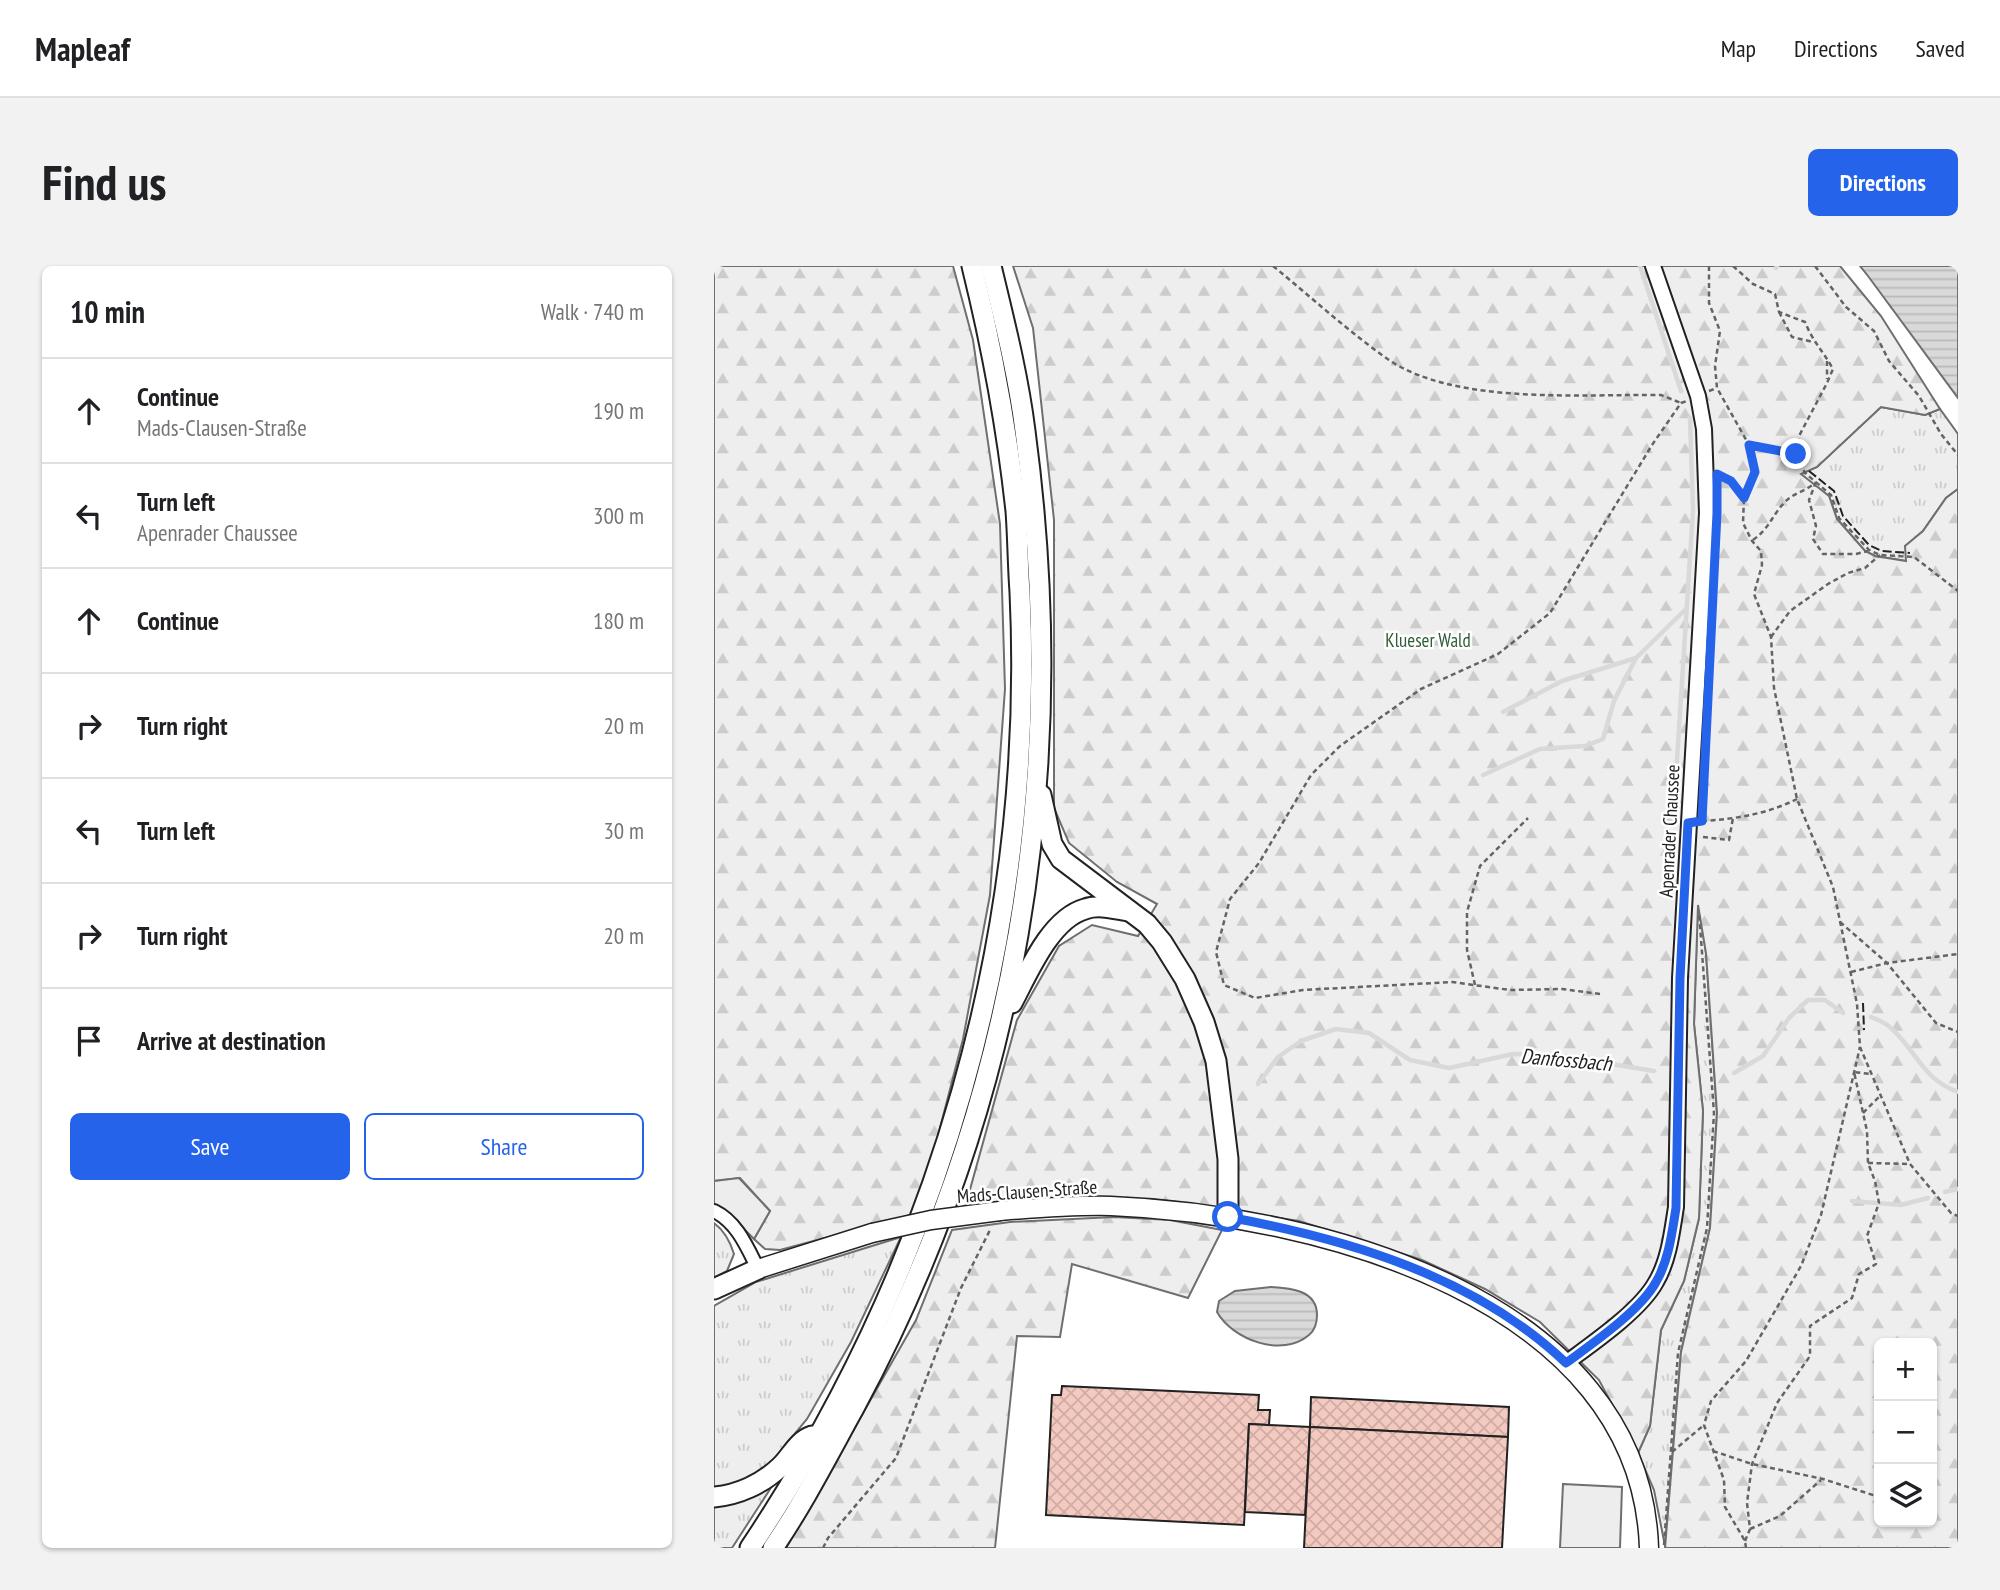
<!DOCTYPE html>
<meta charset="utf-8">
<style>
:root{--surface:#fff;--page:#f2f2f2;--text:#202124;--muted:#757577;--line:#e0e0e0;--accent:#2563eb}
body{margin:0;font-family:"PT Sans Narrow",sans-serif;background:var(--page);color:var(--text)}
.controls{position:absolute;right:21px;bottom:21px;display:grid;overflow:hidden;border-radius:10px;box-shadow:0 2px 5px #0004}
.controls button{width:63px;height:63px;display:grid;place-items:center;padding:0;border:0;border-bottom:2px solid var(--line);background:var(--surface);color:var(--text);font:35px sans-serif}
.stop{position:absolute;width:21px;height:21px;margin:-16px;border:5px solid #2563eb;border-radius:50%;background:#fff}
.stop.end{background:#2563eb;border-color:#fff;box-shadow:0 2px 7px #0008}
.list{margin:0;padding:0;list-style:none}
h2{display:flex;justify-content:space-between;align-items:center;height:91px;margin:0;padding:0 28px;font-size:30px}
h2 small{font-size:23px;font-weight:400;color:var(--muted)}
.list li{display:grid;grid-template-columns:46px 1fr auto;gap:21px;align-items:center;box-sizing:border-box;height:105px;padding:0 28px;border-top:2px solid var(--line)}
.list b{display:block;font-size:26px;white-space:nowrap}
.list p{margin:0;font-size:23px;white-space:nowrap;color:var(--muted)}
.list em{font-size:23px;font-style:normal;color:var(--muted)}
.actions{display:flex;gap:14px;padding:21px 28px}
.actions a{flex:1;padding:16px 0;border:2px solid var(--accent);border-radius:10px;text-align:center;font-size:24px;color:var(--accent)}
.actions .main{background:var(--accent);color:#fff}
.icon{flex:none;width:38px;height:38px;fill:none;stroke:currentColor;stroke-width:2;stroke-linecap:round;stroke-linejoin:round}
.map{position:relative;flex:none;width:1244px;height:1282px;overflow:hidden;border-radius:10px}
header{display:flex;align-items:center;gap:42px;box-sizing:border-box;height:98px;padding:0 35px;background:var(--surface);border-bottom:2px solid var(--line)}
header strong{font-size:33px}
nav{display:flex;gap:38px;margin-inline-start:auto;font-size:24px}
.intro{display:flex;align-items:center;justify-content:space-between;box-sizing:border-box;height:168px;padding:0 42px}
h1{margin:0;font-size:49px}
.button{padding:18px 32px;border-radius:10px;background:var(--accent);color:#fff;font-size:24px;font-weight:700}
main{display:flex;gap:42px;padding:0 42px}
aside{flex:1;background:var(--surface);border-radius:10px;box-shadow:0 2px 5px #0004}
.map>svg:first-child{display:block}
.grass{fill:url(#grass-tufts);stroke:#6f6f6f;stroke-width:2}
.forest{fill:url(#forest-firs);stroke:#6f6f6f;stroke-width:2;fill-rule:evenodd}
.parking{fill:#ededed;stroke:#6f6f6f;stroke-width:2}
.water{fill:url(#water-rules);stroke:#6f6f6f;stroke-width:2}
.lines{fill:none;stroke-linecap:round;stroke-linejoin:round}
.stream{stroke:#d9d9d9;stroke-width:4.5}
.building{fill:url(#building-cross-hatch);stroke:#222;stroke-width:2}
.minor-casing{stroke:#222;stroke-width:16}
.tertiary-casing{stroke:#222;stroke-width:18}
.secondary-casing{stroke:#222;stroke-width:21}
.trunk-casing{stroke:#222;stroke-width:23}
.path{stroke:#646464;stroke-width:2.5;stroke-dasharray:5 3.5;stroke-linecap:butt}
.minor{stroke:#fff;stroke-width:12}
.tertiary{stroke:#fff;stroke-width:14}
.secondary{stroke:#fff;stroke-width:18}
.trunk{stroke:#fff;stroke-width:19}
.secondary-bridge-casing{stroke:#222;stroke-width:21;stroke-linecap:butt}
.secondary-bridge{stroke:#fff;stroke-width:18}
.fence{stroke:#222;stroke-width:2;stroke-dasharray:9 3.5;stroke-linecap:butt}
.route{stroke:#2563eb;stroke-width:9}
.labels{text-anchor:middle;stroke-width:5;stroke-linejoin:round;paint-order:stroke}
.park-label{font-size:19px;fill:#2f5e38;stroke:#fff}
.street-label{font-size:19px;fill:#222;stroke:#fff}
.water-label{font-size:21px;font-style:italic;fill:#222;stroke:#fff}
</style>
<header>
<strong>Mapleaf</strong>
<nav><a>Map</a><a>Directions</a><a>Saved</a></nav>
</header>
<div class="intro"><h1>Find us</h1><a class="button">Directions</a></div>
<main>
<aside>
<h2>10 min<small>Walk · 740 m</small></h2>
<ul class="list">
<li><svg class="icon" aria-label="ahead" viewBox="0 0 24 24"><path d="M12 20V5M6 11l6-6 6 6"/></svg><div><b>Continue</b><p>Mads-Clausen-Straße</p></div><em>190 m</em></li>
<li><svg class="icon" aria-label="left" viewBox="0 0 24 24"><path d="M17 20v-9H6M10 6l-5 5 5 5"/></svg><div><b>Turn left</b><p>Apenrader Chaussee</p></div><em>300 m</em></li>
<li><svg class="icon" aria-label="ahead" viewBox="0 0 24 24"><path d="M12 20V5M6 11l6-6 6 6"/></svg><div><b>Continue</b></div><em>180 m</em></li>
<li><svg class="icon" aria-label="right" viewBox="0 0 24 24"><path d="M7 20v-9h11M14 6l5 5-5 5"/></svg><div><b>Turn right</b></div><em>20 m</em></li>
<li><svg class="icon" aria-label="left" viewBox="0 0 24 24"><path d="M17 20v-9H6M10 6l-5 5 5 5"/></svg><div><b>Turn left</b></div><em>30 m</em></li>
<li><svg class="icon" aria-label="right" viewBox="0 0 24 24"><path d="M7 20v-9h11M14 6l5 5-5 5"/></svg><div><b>Turn right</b></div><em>20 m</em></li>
<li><svg class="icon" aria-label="arrive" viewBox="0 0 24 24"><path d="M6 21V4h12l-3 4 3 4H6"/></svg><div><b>Arrive at destination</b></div></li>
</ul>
<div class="actions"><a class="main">Save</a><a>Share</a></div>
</aside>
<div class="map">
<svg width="1244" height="1282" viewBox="0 0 1244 1282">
<defs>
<pattern id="grass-tufts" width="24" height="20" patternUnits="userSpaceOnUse" patternTransform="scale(1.75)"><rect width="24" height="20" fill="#eee"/><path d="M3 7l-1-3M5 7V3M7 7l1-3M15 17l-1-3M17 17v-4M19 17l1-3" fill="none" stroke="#ccc"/></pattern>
<pattern id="forest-firs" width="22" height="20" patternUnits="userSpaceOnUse" patternTransform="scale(1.75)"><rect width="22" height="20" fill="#eee"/><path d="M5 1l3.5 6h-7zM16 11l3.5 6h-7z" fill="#ccc"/></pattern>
<pattern id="water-rules" width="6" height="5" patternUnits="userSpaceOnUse" patternTransform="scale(1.75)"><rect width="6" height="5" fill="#d9d9d9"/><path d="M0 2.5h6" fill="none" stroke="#bababa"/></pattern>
<pattern id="building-cross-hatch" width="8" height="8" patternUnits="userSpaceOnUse" patternTransform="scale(1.75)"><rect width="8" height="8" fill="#f3c9c0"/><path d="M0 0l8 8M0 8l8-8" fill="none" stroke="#d0aca5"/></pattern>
</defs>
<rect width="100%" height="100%" fill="#fff"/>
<g class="grass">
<polygon points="1167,141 1211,149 1226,143 1244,168 1244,223 1232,232 1209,265 1192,280 1192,295 1161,290 1151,285 1123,253 1115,230 1086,208 1103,201"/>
<polygon points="984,634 992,687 1003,847 996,962 967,1086 951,1280 940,1224 924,1187 936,1160 947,1064 970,1015 985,952 989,845 980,758"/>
<path d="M0 957C11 965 16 975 20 988L13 1005 0 1012Z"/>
<polygon points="187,971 137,1076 93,1153 61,1192 32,1216 0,1224 0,1040 42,1016"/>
<polygon points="60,1217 18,1282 0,1282 0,1238"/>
</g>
<g class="forest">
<polygon points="0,0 239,0 259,74 286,258 291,423 276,629 249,773 204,947 66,984 51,983 40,973 56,945 26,912 0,915"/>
<path d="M299 0H1126L1167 50 1226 143 1211 149 1167 141 1103 201 1087 208 1115 230 1123 253 1151 285 1161 290 1192 295 1191 280 1209 265 1232 232 1244 223V1282H951L967 1086 996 962 1003 847 992 687 984 639 980 758 989 845 985 952 970 1015 947 1064 936 1160 924 1187 885 1114 826 1056 771 1023 708 994 585 955 456 935 358 931 252 938 303 754 345 680 378 659 424 670 443 638 403 616 355 577 340 542V254L319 62ZM1165 1077H1218V1256H1165Z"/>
<polygon points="400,951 456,954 508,964 474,1032 358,998 346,1071 303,1070 281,1282 72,1282 202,1054 238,964 296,956"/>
</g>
<g class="parking">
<polygon points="25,912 56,945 40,973 12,945 0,938 0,915"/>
<polygon points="849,1218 908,1221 906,1282 846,1282"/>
</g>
<g class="water">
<polygon points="1146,0 1244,0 1244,132 1154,10"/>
<path d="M557 1021C576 1022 603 1024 603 1049 603 1056 601 1064 595 1069 568 1092 519 1074 503 1046L505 1035 521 1025Z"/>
</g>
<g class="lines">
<g class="stream">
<polyline points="926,0 967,125"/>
<polyline points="1062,2 1063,0"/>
<polyline points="789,446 848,415 922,392"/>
<polyline points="769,509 826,483 871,480 889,473 900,435 922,392 973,342"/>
<polyline points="959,557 979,244 976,152"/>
<path d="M1157 751C1164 754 1172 757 1177 762 1202 784 1208 813 1244 826"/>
<polyline points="1020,807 1049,790 1075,752 1094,734 1111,734 1129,747"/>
<polyline points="544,818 564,791 587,775 622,763 655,767 696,794 735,802 799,788 843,789 940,805"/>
<polyline points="1231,926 1244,923"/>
<polyline points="1138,935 1187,939 1214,932"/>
</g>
</g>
<g class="building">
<polygon points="348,1120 545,1129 544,1144 556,1144 555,1159 535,1158 530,1259 332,1249 338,1129 347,1129"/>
<polygon points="597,1131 795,1141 794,1171 596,1161"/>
<polygon points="535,1158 596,1161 591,1249 531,1246"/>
<polygon points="596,1161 794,1171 788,1282 590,1282"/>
</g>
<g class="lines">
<defs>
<path id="minor" d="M0 945C23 956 33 981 44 1003"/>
<path id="tertiary" d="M852 1097C879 1077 926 1045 942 1016 955 994 958 966 962 941L966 712 993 247 990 163 984 130 939 0"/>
<g id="secondary">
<path d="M286 945C323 942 359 939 397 940 599 948 927 1031 935 1282"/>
<polyline points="44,1003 158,967"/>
</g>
<g id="trunk">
<polyline points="327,529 338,578 347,593 433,658 448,676 471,713 490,756 502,795 514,893 514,952"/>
<path d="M298 737C314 707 336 653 371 643 385 638 401 643 415 645"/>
<polyline points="0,1023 44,1003"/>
<path d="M0 1231C24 1229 48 1218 66 1201 77 1191 83 1175 98 1170"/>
<path d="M36 1282C225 999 322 666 306 326 304 299 304 272 302 245 293 162 278 81 258 0"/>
<path d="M59 1282C89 1238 114 1189 140 1142 304 837 357 507 311 165 304 109 290 54 277 0"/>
</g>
</defs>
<use href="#minor" class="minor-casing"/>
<use href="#tertiary" class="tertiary-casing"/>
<use href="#secondary" class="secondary-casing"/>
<use href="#trunk" class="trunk-casing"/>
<g class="path">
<path d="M559 0C597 31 635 66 675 94 742 139 868 128 947 129L967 137"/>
<polyline points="995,0 995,37 1006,65 1001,100 1003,122 1035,179 1040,206 1030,232 1029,257 1038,275 1047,285 1048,299 1040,328 1057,371 1060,422 1083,533 1119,621 1143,738 1146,781 1196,898 1237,947 1244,950"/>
<path d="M1019 0 1039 18 1061 28 1065 46 1091 56C1099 76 1109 85 1119 103L1113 117 1085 170 1082 189 1091 207 1117 229 1125 252 1155 284 1166 289 1200 291 1244 325"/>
<polyline points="1101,0 1132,41 1160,65 1175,95 1205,130 1227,168 1244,189"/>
<polyline points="1065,46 1078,71 1099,76"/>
<polyline points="1113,95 1113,113"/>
<polyline points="995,125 1003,122"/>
<polyline points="1035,179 1082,189"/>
<polyline points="1005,209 1017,215 1030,232"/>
<polyline points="1102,216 1095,234 1102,260 1099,273 1109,288 1142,288 1154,285"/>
<path d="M1039 274C1056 262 1058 249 1071 236 1078 228 1091 225 1100 218"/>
<polyline points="1057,371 1076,345 1114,318 1134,307 1151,302 1166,289"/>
<path d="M988 555C1022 553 1053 548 1083 533"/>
<polyline points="989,571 1015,574 1019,552"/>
<polyline points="1126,656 1173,697 1222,757 1244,766"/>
<polyline points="1137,706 1173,697 1244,688"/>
<polyline points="761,719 753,684 753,646 766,600 814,552"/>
<polyline points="886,728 848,723 796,724 738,716 589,724 541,732 510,719 502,686 516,633 545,597 597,509 626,480 707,423 784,388 836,347 938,179 967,137 973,135"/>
<polyline points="1149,847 1166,830"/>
<polyline points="1154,897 1196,898"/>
<polyline points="999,1185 1038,1198 1109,1213 1165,1231"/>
<polyline points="958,1186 990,1159"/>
<polyline points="1036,1263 1066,1250 1107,1214"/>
<polyline points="1031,1275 1036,1263 1033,1237 1038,1198 1063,1137 1096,1090 1096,1060 1138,1032 1145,1008 1162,998 1153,970 1165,937 1161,915 1154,897 1153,865 1140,806 1156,808"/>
<polyline points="950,1279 964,1087 993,962 1000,847 985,646"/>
<polyline points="109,1282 114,1272 182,1192 247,1022 276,964"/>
<polyline points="1032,1282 1031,1275 1011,1241 1010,1214 990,1159 997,1135 1032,1095 1087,1000 1107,949 1146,781"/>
</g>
<use href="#minor" class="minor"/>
<use href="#tertiary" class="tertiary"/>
<use href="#secondary" class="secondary"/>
<use href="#trunk" class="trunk"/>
<defs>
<polyline id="secondary-bridge" points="158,967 217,954 286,945"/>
</defs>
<use href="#secondary-bridge" class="secondary-bridge-casing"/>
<use href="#secondary-bridge" class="secondary-bridge"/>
<g class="fence">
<polyline points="1095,205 1120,225 1129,250 1155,279 1168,285 1196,287"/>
<polyline points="1149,737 1150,764"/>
</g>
</g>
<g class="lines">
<path class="route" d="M514 951C634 973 762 1011 852 1097 879 1077 926 1045 942 1016 955 994 958 966 962 942L966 712 974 557 988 555 1003 247V208L1017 215 1030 232 1041 206 1035 179 1082 188"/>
</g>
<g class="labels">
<g class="park-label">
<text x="714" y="381">Klueser Wald</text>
</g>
<g class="street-label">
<text transform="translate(955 565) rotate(-87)" y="7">Apenrader Chaussee</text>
<text transform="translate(313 925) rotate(-4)" y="7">Mads-Clausen-Straße</text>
</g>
<g class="water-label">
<text transform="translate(852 794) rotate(5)" y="7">Danfossbach</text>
</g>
</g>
</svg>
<div class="controls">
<button>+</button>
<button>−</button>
<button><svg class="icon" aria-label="layers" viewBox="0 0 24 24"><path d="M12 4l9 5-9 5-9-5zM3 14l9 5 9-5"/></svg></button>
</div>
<div class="stop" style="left:514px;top:951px"></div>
<div class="stop end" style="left:1082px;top:188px"></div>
</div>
</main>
